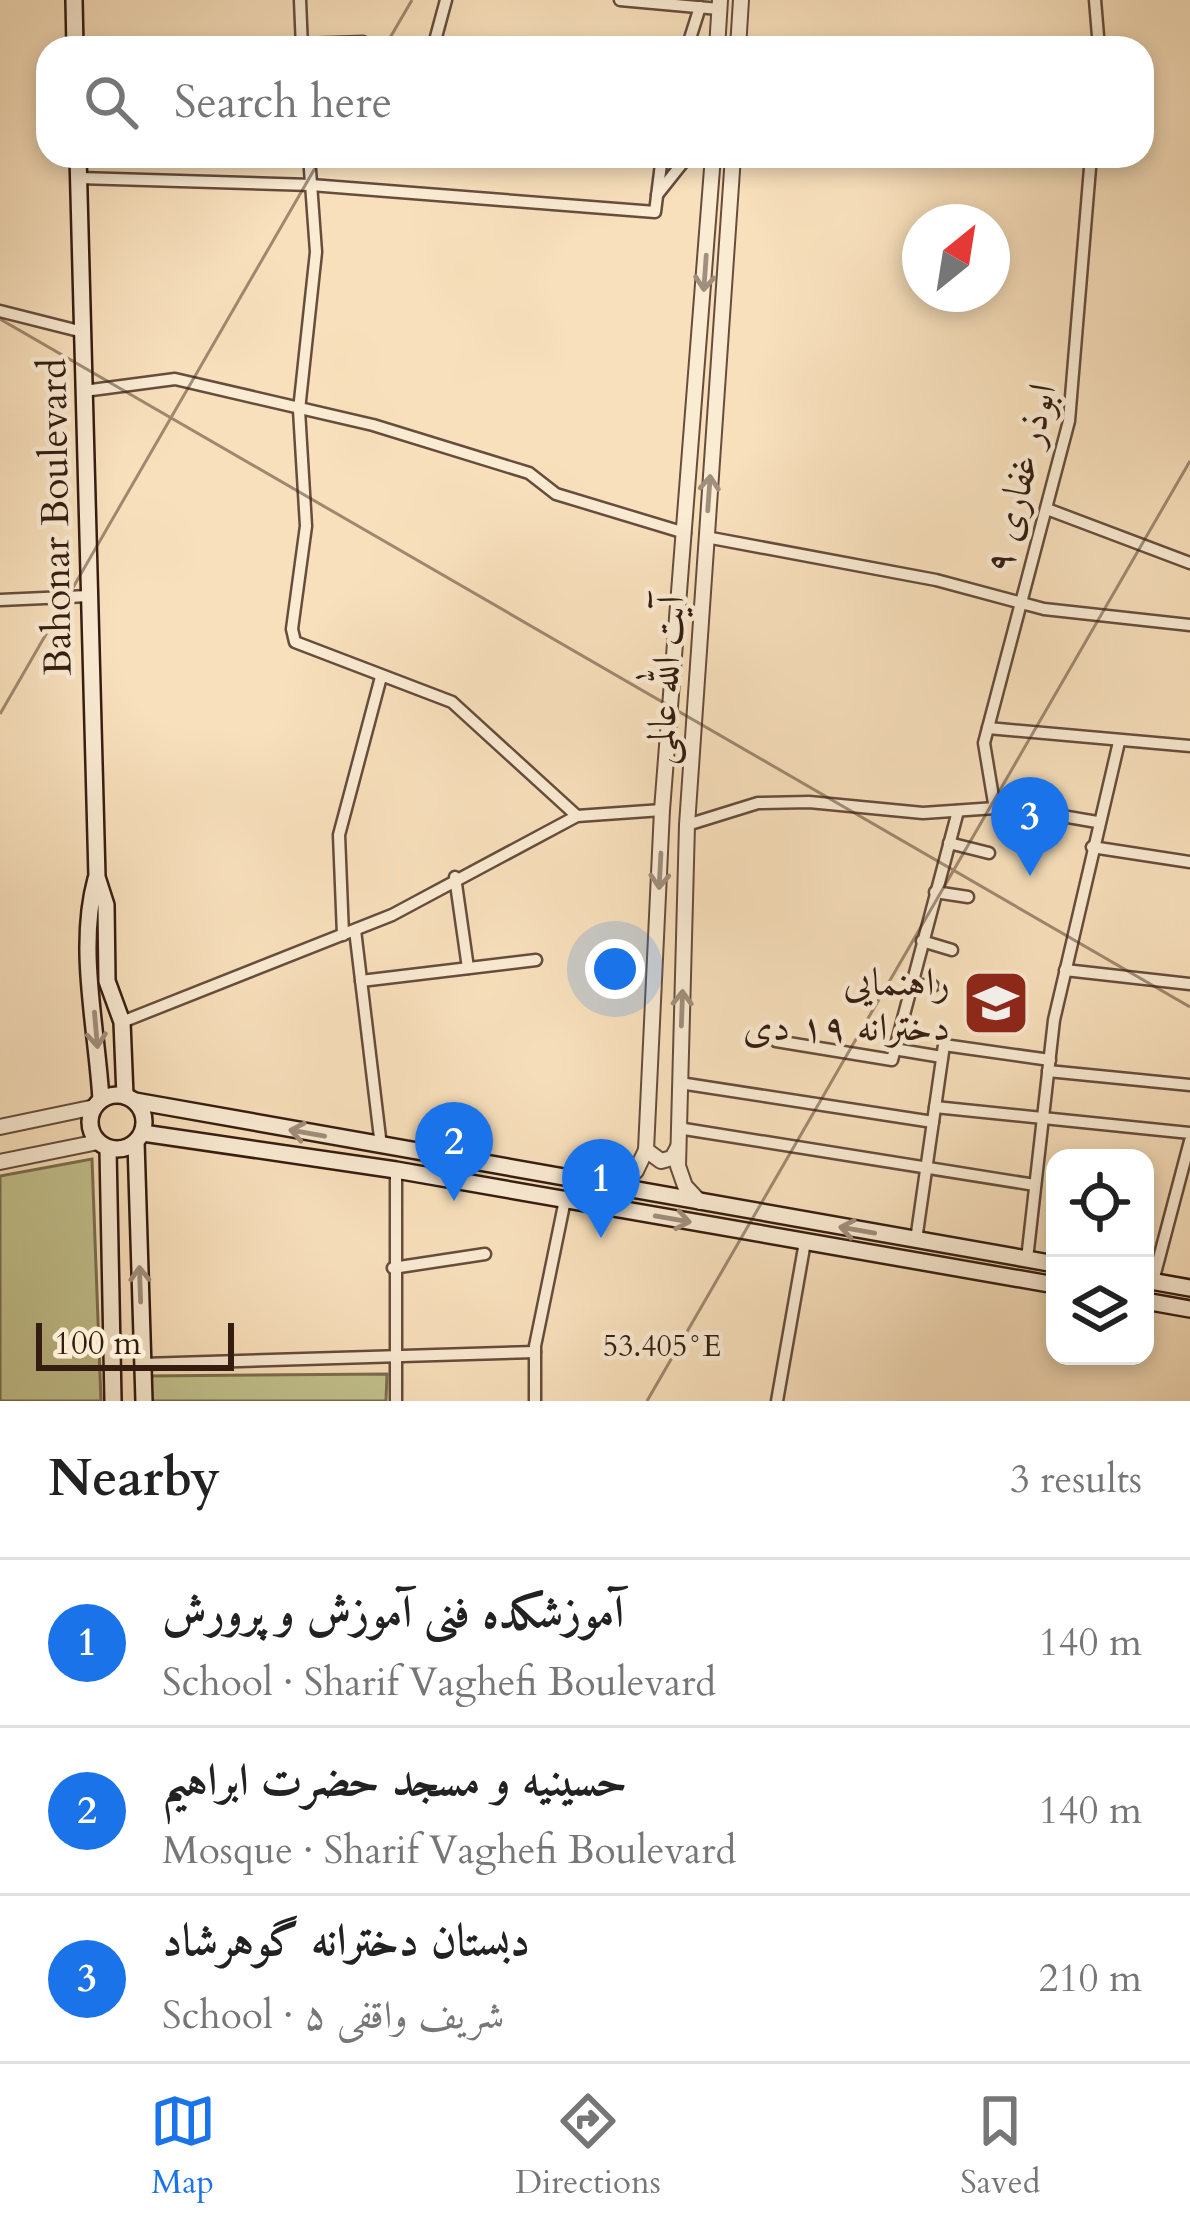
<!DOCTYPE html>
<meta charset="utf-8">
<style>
:root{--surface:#fff;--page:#f2f2f2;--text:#222;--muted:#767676;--line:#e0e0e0;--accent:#1a73e8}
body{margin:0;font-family:Cardo,Amiri,serif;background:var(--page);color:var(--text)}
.controls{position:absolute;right:36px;bottom:36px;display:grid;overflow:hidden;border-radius:24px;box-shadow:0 6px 18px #0003}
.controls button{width:108px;height:108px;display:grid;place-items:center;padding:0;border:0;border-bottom:3px solid var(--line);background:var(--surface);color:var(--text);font:60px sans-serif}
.compass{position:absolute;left:902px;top:204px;width:108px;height:108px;border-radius:50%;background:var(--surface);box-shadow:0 6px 18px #0003;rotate:30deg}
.scale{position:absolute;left:36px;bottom:30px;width:198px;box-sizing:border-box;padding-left:12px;border:6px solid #351c11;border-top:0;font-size:33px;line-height:42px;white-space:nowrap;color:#351c11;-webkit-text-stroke:9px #faebd3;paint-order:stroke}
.you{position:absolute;left:615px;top:969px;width:42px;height:42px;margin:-30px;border:9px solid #fff;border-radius:50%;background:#1a73e8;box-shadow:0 0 0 18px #1a73e833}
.badge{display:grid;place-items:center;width:78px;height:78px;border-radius:50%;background:var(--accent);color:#fff;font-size:39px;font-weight:700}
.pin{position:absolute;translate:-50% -99px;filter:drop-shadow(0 3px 6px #0008)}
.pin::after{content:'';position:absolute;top:63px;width:42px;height:36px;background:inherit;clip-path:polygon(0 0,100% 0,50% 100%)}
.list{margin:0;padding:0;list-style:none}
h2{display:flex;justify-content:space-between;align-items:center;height:156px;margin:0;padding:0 48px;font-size:51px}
h2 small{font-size:39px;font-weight:400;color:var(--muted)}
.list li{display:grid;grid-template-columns:78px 1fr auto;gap:36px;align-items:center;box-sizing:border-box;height:168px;padding:0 48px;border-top:3px solid var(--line)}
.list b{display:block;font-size:45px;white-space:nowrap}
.list p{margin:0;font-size:39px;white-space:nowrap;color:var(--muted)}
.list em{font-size:39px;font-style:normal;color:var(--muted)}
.icon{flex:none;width:66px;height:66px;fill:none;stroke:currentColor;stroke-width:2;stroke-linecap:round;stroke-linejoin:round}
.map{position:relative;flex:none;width:1190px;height:1401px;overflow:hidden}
.search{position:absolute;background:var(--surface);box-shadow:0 6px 18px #0003;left:36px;right:36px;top:36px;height:132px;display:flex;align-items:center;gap:30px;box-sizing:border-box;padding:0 42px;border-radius:36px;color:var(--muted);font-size:45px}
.sheet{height:660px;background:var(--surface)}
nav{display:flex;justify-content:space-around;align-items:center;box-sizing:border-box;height:168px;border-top:3px solid var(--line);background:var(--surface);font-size:33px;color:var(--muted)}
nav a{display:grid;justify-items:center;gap:6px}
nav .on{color:var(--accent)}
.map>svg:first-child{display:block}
.park{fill:#c2c18d;stroke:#7c6e4f;stroke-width:3}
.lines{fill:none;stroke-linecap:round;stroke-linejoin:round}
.minor-casing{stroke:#664d3c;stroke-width:15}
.tertiary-casing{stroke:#664d3c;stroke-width:18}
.secondary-casing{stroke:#351c11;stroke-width:20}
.minor{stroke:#faebd3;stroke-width:10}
.tertiary{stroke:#faebd3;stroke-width:14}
.secondary{stroke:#faebd3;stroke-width:15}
.oneway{stroke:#a18e7c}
.ticks{fill:none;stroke:#351c11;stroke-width:3;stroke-opacity:0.45}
.labels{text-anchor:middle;stroke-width:9;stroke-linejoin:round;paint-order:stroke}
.street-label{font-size:39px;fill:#351c11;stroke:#faebd3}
.poi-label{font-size:39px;fill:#351c11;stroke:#faebd3;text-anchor:end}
.ticks-label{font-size:30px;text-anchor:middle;fill:#351c11;stroke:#faebd3;stroke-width:9;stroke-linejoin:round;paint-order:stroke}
</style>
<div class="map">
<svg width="1190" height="1401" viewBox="0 0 1190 1401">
<rect width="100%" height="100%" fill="#f8e0bc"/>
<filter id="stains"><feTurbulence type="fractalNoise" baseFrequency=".00167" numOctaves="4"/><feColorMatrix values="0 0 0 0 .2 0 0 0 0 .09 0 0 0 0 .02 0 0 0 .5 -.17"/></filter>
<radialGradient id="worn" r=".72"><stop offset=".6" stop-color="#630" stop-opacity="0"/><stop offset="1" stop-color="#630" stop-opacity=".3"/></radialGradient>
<g class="park">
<polygon points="92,1159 101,1401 0,1401 0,1176"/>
<polygon points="387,1374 386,1401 149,1401 148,1376"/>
</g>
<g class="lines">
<defs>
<g id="minor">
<polyline points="300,0 302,48"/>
<polyline points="620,0 719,9"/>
<polyline points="1095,0 1099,48"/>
<polyline points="302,44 363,42 374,48"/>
<polyline points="433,48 446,0"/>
<polyline points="687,48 700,7"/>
<polyline points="309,156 316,252 299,410 306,526 292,629 295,642 452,702 577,816"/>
<polyline points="79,178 311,185 655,212 662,156"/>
<polyline points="657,195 688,156"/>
<polyline points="0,311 83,332"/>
<polyline points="84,391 175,379 373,425 529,473 556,494 685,533"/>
<polyline points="1047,509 1190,563"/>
<polyline points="706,537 936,580 1044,609 1190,625"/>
<polyline points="0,600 89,596"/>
<polyline points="988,728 1190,746"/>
<polyline points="995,809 984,743 1069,421 1091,156"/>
<polyline points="687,825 758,803 809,802 923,813 1010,807 1097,822"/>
<polyline points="949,843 989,853"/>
<polyline points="1092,847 1190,862"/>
<polyline points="455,877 468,968"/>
<polyline points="935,892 968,897"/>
<polyline points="355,930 381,1146"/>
<polyline points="343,935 339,835 381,677"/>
<polyline points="922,941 952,950"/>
<polyline points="1065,970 1190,984"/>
<polyline points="361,981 536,960"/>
<polyline points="910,984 933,986"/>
<polyline points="122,1022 392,915 577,816 662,810"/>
<polyline points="776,1041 892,1060 958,811"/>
<polyline points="894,1049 942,1057"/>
<polyline points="1048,1071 1190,1085"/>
<polyline points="680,1083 933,1122"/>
<polyline points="935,1107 1190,1133"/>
<polyline points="678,1128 1035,1185"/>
<polyline points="916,1240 944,1045 1050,1060"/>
<polyline points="1027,1259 1054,1020 1119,742"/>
<polyline points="393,1268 485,1254"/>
<polyline points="1153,1281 1190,1141"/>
<polyline points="143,1364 535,1352"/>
<polyline points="396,1401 396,1170"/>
<polyline points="535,1401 535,1346 565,1200"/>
<polyline points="777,1401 805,1242"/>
</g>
<g id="tertiary">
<polyline points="717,48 720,0"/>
<polyline points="738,48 741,0"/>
<polyline points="0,1127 95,1107"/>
<polyline points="646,1150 661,1161 672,1158 678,1147"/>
<polyline points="0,1162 98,1142"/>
<polyline points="618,1188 636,1171 646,1150 662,810 713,156"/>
<polyline points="700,1202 685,1186 678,1166 687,825 733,156"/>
</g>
<g id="secondary">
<polyline points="74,0 75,48"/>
<polyline points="78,156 97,877 106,905 107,981 122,1022 125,1096"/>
<path d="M96 879C77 948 97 1029 101 1100"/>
<circle cx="117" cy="1122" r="27"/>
<polyline points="135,1101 1055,1264"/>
<polyline points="143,1133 396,1170 1055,1285"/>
<polyline points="136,1142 144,1401"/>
<polyline points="108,1149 113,1401"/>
<polyline points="1145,1280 1190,1288"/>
<polyline points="1145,1301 1190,1309"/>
</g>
</defs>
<use href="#minor" class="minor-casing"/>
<use href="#tertiary" class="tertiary-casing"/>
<use href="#secondary" class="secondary-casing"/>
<use href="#minor" class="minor"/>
<use href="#tertiary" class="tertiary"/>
<use href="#secondary" class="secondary"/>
</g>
<defs><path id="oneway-shaft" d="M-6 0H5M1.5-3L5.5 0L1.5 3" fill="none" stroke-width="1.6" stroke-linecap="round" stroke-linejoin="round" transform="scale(3)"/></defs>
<g class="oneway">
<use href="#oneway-shaft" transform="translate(705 273) rotate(94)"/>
<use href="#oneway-shaft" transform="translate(709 493) rotate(-86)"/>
<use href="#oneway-shaft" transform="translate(660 871) rotate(93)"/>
<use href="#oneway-shaft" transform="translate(682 1008) rotate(-88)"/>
<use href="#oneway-shaft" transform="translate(96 1030) rotate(85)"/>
<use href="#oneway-shaft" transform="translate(307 1133) rotate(-170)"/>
<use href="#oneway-shaft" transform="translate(673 1219) rotate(10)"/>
<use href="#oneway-shaft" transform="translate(857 1230) rotate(-170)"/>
<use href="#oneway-shaft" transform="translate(140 1284) rotate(-92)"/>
</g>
<path class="ticks" d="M384 48 412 0M0 319 1190 1007M0 714 322 156M647 1401 1190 461"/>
<defs>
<symbol id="school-square" viewBox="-11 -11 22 22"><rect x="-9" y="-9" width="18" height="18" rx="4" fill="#8f2418" stroke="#faebd3"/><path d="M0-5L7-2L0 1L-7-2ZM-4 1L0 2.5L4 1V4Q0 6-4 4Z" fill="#fff"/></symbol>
</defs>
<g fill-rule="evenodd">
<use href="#school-square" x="958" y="965" width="76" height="76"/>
</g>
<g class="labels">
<g class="street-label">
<text transform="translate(1019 478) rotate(-76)" y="14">ابوذر غفاری ۹</text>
<text transform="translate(54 517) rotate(-91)" y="14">Bahonar Boulevard</text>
<text transform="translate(664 680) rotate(-86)" y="14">آیت الله عالمی</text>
</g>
<g class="poi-label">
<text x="950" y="995">راهنمایی<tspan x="950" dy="45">دخترانه ۱۹ دی</tspan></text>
</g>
</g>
<g class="ticks-label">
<text x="662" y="1356">53.405°E</text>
</g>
<rect width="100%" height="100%" filter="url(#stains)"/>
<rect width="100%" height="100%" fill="url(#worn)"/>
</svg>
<div class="controls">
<button><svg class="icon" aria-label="locate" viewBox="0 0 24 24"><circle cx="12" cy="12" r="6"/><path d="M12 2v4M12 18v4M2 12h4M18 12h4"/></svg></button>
<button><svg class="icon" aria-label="layers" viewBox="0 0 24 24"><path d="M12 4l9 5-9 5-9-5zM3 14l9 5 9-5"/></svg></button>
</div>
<svg class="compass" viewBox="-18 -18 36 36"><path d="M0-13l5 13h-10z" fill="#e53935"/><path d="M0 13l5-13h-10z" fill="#767676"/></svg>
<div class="scale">100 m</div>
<div class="you"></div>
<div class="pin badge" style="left:601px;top:1238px">1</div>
<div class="pin badge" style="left:454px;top:1201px">2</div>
<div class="pin badge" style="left:1030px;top:876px">3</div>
<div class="search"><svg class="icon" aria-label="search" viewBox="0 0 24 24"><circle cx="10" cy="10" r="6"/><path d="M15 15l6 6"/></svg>Search here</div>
</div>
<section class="sheet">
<h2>Nearby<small>3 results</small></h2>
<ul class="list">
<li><span class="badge">1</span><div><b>آموزشکده فنی آموزش و پرورش</b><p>School · Sharif Vaghefi Boulevard</p></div><em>140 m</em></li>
<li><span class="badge">2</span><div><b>حسینیه و مسجد حضرت ابراهیم</b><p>Mosque · Sharif Vaghefi Boulevard</p></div><em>140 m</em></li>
<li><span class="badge">3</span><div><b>دبستان دخترانه گوهرشاد</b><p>School · شریف واقفی ۵</p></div><em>210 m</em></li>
</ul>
</section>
<nav>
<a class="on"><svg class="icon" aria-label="map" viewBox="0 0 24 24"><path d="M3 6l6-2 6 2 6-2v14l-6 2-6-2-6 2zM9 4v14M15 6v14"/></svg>Map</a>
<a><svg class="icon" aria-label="directions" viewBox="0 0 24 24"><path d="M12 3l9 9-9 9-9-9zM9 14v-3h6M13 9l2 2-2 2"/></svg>Directions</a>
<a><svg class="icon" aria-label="saved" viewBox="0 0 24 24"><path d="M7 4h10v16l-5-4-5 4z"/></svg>Saved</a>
</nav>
